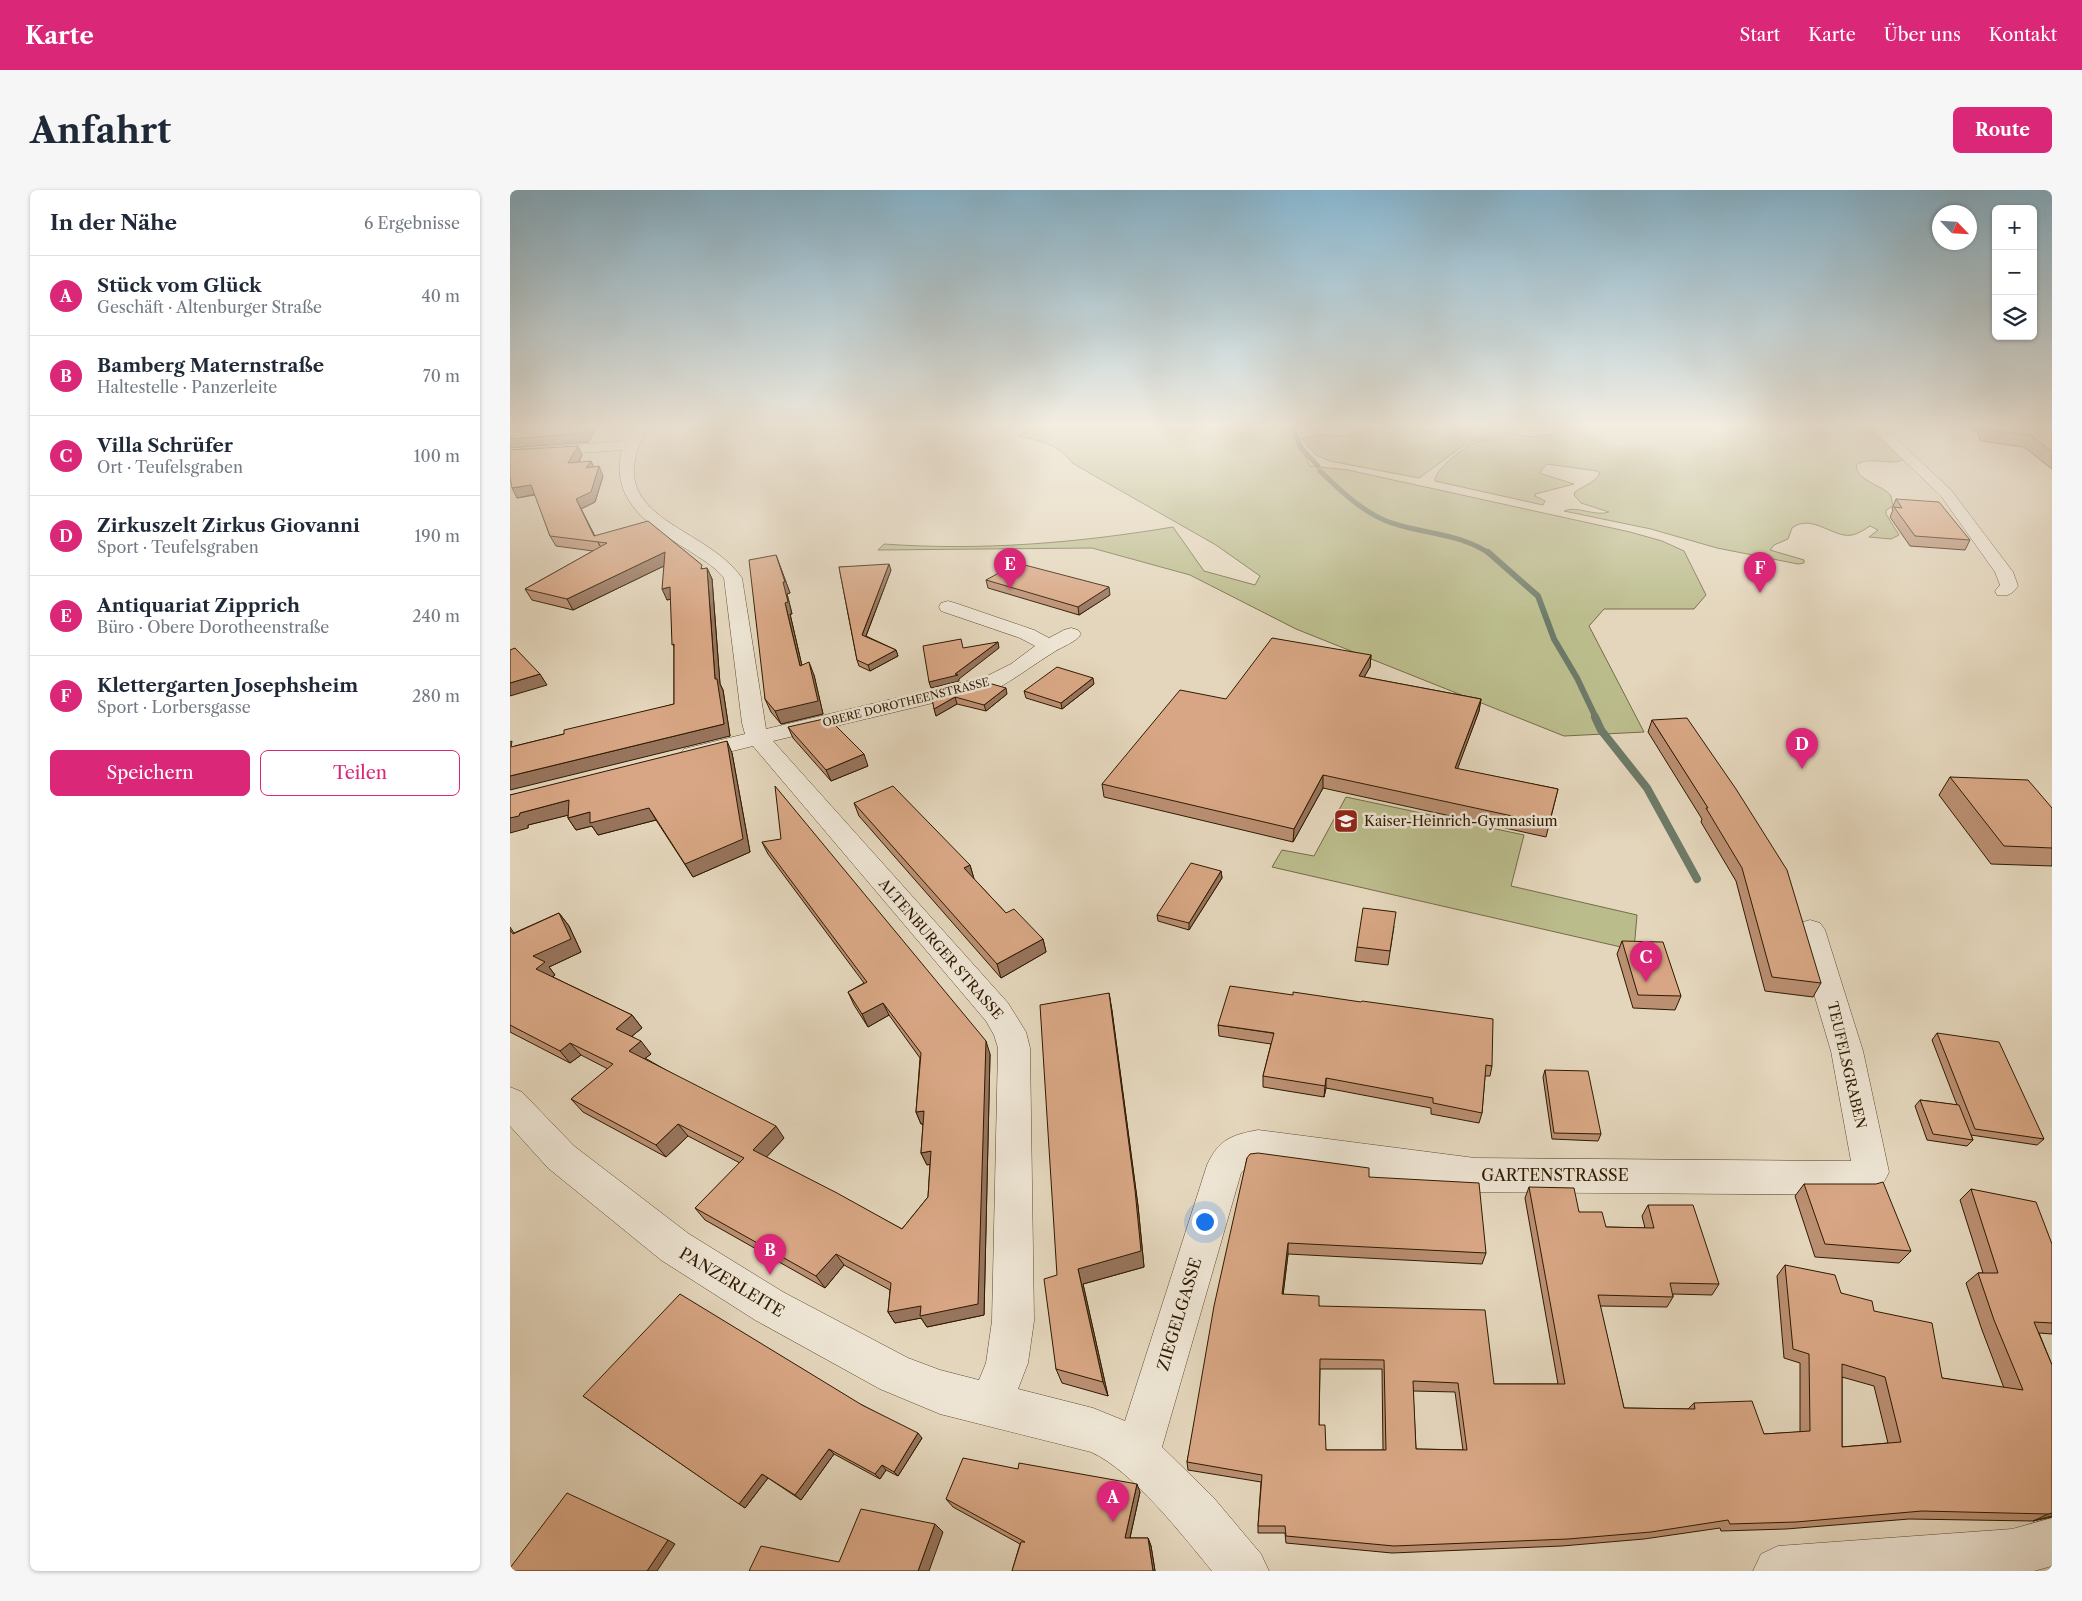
<!DOCTYPE html>
<html lang="de">
<meta charset="utf-8">
<style>
:root{--surface:#fff;--page:#f6f6f7;--text:#1f2937;--muted:#747a83;--line:#e0e1e3;--accent:#db2777}
body{margin:0;font-family:"Libre Caslon Text",serif;background:var(--page);color:var(--text)}
.controls{position:absolute;right:15px;top:15px;display:grid;overflow:hidden;border-radius:8px;box-shadow:0 1px 4px #0004}
.controls button{width:45px;height:45px;display:grid;place-items:center;padding:0;border:0;border-bottom:1px solid var(--line);background:var(--surface);color:var(--text);font:25px sans-serif}
.compass{position:absolute;left:1422px;top:15px;width:45px;height:45px;border-radius:50%;background:var(--surface);box-shadow:0 1px 4px #0004;rotate:115deg}
.you{position:absolute;left:694px;top:1031px;width:18px;height:18px;margin:-12px;border:4px solid #fff;border-radius:50%;background:#1a73e8;box-shadow:0 0 0 8px #1a73e833}
.badge{display:grid;place-items:center;width:32px;height:32px;border-radius:50%;background:var(--accent);color:#fff;font-size:16px;font-weight:700}
.pin{position:absolute;translate:-50% -41px;filter:drop-shadow(0 1px 2px #0008)}
.pin::after{content:'';position:absolute;top:26px;width:18px;height:15px;background:inherit;clip-path:polygon(0 0,100% 0,50% 100%)}
.list{margin:0;padding:0;list-style:none}
h2{display:flex;justify-content:space-between;align-items:center;height:65px;margin:0;padding:0 20px;font-size:21px}
h2 small{font-size:16px;font-weight:400;color:var(--muted)}
.list li{display:grid;grid-template-columns:32px 1fr auto;gap:15px;align-items:center;box-sizing:border-box;height:80px;padding:0 20px;border-top:1px solid var(--line)}
.list b{display:block;font-size:19px;white-space:nowrap}
.list p{margin:0;font-size:16px;white-space:nowrap;color:var(--muted)}
.list em{font-size:16px;font-style:normal;color:var(--muted)}
.actions{display:flex;gap:10px;padding:15px 20px}
.actions a{flex:1;padding:11px 0;border:1px solid var(--accent);border-radius:8px;text-align:center;font-size:18px;color:var(--accent)}
.actions .main{background:var(--accent);color:#fff}
.icon{flex:none;width:28px;height:28px;fill:none;stroke:currentColor;stroke-width:2;stroke-linecap:round;stroke-linejoin:round}
.map{position:relative;flex:none;width:1542px;height:1381px;overflow:hidden;border-radius:8px}
header{display:flex;align-items:center;gap:30px;box-sizing:border-box;height:70px;padding:0 25px;background:var(--accent);color:#fff}
header strong{font-size:24px}
nav{display:flex;gap:28px;margin-inline-start:auto;font-size:18px}
.intro{display:flex;align-items:center;justify-content:space-between;box-sizing:border-box;height:120px;padding:0 30px}
h1{margin:0;font-size:35px}
.button{padding:12px 22px;border-radius:8px;background:var(--accent);color:#fff;font-size:18px;font-weight:700}
main{display:flex;gap:30px;padding:0 30px}
aside{flex:1;background:var(--surface);border-radius:8px;box-shadow:0 1px 4px #0004}
.map>svg:first-child{display:block}
.green{fill:#bbbc8c;stroke:#756b46}
.lines{fill:none;stroke-linecap:round;stroke-linejoin:round}
.stream-far2{stroke:#6d7a67;stroke-width:5}
.stream-far1{stroke:#6d7a67;stroke-width:6}
.stream{stroke:#6d7a67;stroke-width:8}
.street-casing{stroke:#5c492f;stroke-width:1}
.street{fill:#ede4d3;fill-rule:evenodd}
.wall{fill:#ba8f72;stroke:#2f1a00;fill-rule:evenodd}
.shaded-wall{fill:#97745c;stroke:#2f1a00}
.building{fill:#d8a684;stroke:#2f1a00;fill-rule:evenodd}
.labels{text-anchor:middle;stroke-width:5;stroke-linejoin:round;paint-order:stroke}
.far-street-label{font-size:11px;fill:#2f1a00;stroke:#ede4d3}
.poi-label{font-size:14px;fill:#2f1a00;stroke:#ede4d3;text-anchor:start}
.street-label{font-size:14px;fill:#2f1a00;stroke:#ede4d3}
.near-street-label{font-size:16px;fill:#2f1a00;stroke:#ede4d3}
</style>
<header>
<strong>Karte</strong>
<nav><a>Start</a><a>Karte</a><a>Über uns</a><a>Kontakt</a></nav>
</header>
<div class="intro"><h1>Anfahrt</h1><a class="button">Route</a></div>
<main>
<aside>
<h2>In der Nähe<small>6 Ergebnisse</small></h2>
<ul class="list">
<li><span class="badge">A</span><div><b>Stück vom Glück</b><p>Geschäft · Altenburger Straße</p></div><em>40 m</em></li>
<li><span class="badge">B</span><div><b>Bamberg Maternstraße</b><p>Haltestelle · Panzerleite</p></div><em>70 m</em></li>
<li><span class="badge">C</span><div><b>Villa Schrüfer</b><p>Ort · Teufelsgraben</p></div><em>100 m</em></li>
<li><span class="badge">D</span><div><b>Zirkuszelt Zirkus Giovanni</b><p>Sport · Teufelsgraben</p></div><em>190 m</em></li>
<li><span class="badge">E</span><div><b>Antiquariat Zipprich</b><p>Büro · Obere Dorotheenstraße</p></div><em>240 m</em></li>
<li><span class="badge">F</span><div><b>Klettergarten Josephsheim</b><p>Sport · Lorbersgasse</p></div><em>280 m</em></li>
</ul>
<div class="actions"><a class="main">Speichern</a><a>Teilen</a></div>
</aside>
<div class="map">
<svg width="1542" height="1381" viewBox="0 0 1542 1381">
<rect width="100%" height="100%" fill="#e4d6bc"/>
<filter id="stains"><feTurbulence type="fractalNoise" baseFrequency=".004" numOctaves="4"/><feColorMatrix values="0 0 0 0 .2 0 0 0 0 .09 0 0 0 0 .02 0 0 0 .5 -.17"/></filter>
<radialGradient id="worn" r=".72"><stop offset=".6" stop-color="#630" stop-opacity="0"/><stop offset="1" stop-color="#630" stop-opacity=".3"/></radialGradient>
<g class="green">
<path d="M523 236H787L785 243 800 276 838 280 1120 342 1152 351 1174 361 1196 405 1184 419H1094L1079 436 1134 542 1054 546 786 439 680 385 582 358 368 360 374 354C471 361 567 353 663 337L694 381 745 395 750 386 706 355 562 273C549 254 530 251 509 246Z"/>
<path d="M860 236H886L914 241 922 240 924 238 921 236H1010L1004 244C1023 249 1041 247 1057 236H1360L1394 269C1381 277 1360 265 1346 275 1347 292 1372 294 1381 306L1383 316 1376 320V324L1389 345 1381 349 1359 347 1368 340 1360 336C1352 341 1344 347 1334 345 1317 342 1299 325 1282 338L1278 349 1264 355 1260 360 1294 370V373L1288 374 1207 358 1141 339 1054 321C1066 315 1085 327 1099 322L1071 313 1064 305 1065 302C1074 295 1084 294 1090 283L1087 281 1037 274 1030 282 1032 284 1064 294 1025 304V306L1035 311 1033 315 925 291C924 280 952 260 961 254 967 251 974 251 981 250L982 247 962 251 954 255 909 288 820 271 806 265 792 249 809 245 840 246Z"/>
<polygon points="836,607 1014,645 1001,696 1127,725 1124,760 762,677 772,660 804,666"/>
</g>
<g class="lines">
<g class="stream-far2">
<polyline points="782,236 791,258 808,276"/>
<path d="M810 281C829 299 849 319 874 330 907 344 949 342 980 364"/>
</g>
<polyline class="stream-far1" points="978,362 1028,406 1044,449 1067,488 1086,528"/>
<polyline class="stream" points="1085,527 1091,540 1137,598 1187,689"/>
<defs>
<g id="street">
<path d="M125 236H139C84 329 194 333 232 388L256 539 475 487 501 474 525 456 510 448 431 421 429 417 431 413 438 411 445 413 524 440 539 448 554 440 561 438 568 440 571 444C565 453 553 456 544 462 526 473 509 486 490 497L263 551 498 813 516 842 520 858 524 1131 518 1173 508 1199 583 1218 615 1231 697 975C709 949 722 945 748 940L965 968 1341 971 1321 861 1285 740 1290 733 1300 730 1310 733 1315 740 1353 861 1379 982C1373 995 1369 1000 1355 1005L965 1002 748 972 740 974 731 983 652 1257 703 1307 751 1364 759 1381H702C672 1345 623 1281 581 1262L430 1224 370 1199 245 1130 151 1070 38 978 0 936V897L12 902 64 956 179 1044 273 1102 398 1168 430 1180 469 1190 476 1173 482 1131 488 858 484 845 476 831 243 556 182 571 174 569 170 564 174 559 235 544 232 533 214 388C206 378 195 371 184 364 145 339 98 313 112 260L0 268V260L116 251Z"/>
<path d="M1358 236H1373L1441 300 1503 382 1508 396C1502 404 1498 407 1487 405L1485 401 1490 395 1485 382 1431 306Z"/>
<polygon points="1542,1328 1542,1376 1524,1381 1243,1381 1251,1364 1268,1356 1502,1339"/>
</g>
</defs>
<use href="#street" class="street-casing"/>
<use href="#street" class="street"/>
</g>
<g class="wall">
<polygon points="1461,236 1542,236 1542,279 1514,257 1470,251 1468,242 1463,241"/>
<polygon points="72,265 69,272 84,277 93,286 85,312 71,319 84,346 193,379 197,378 202,389 210,494 213,500 220,546 5,556 54,544 164,514 164,460 161,409 157,410 154,376 63,420 22,410 15,399 83,361 46,356 40,346 25,305 7,308"/>
<polygon points="1386,309 1460,350 1455,360 1400,356 1380,327 1383,320 1382,319"/>
<polygon points="266,365 280,403 277,404 282,424 280,424 292,476 304,485 313,524 271,534 261,522 255,509"/>
<polygon points="329,377 381,380 356,446 386,460 388,466 360,481 349,476 347,470"/>
<polygon points="476,390 600,405 569,425 478,398"/>
<polygon points="861,465 860,477 854,487 971,509 969,521 947,579 1048,599 1036,647 813,598 783,652 594,607 592,594 716,509"/>
<polygon points="584,494 552,519 516,508 514,501"/>
<polygon points="497,504 476,521 447,514 426,526 422,508"/>
<polygon points="1142,530 1311,793 1303,807 1255,801 1226,691 1191,632 1192,629 1138,542"/>
<polygon points="278,537 358,576 321,591 283,548"/>
<polygon points="222,563 240,662 183,687 146,630 88,645 82,636 66,640 58,628 58,625 18,635 18,638 0,605"/>
<polygon points="1440,587 1542,618 1542,676 1481,674 1429,605"/>
<polygon points="344,613 460,675 464,689 496,723 533,749 536,762 491,788 349,626"/>
<polygon points="252,652 480,864 474,1125 417,1137 411,1128 385,1133 378,1122 380,1100 334,1075 315,1098 195,1030 185,1018 230,973 178,946 156,967 73,922 61,909 98,879 71,865 60,873 0,842 0,737 4,743 49,723 59,736 71,762 39,777 45,785 43,787 122,825 132,838 122,846 141,864 135,868 274,948 256,967 392,1039 418,1007 420,974 417,975 411,963 413,934 411,934 406,922 410,868 379,825 358,837 344,815 338,802 354,793 258,664"/>
<polygon points="711,681 712,688 679,740 648,731 647,725"/>
<polygon points="884,736 878,775 845,771 847,757"/>
<polygon points="1112,751 1171,806 1165,820 1123,818 1107,764"/>
<polygon points="599,803 602,821 628,1016 634,1077 573,1094 598,1206 552,1193 546,1179"/>
<polygon points="708,835 982,876 980,886 975,886 972,923 969,933 921,924 921,918 816,898 814,907 753,897 753,886 761,854 709,846"/>
<polygon points="1427,843 1534,949 1527,955 1461,945 1463,950 1457,956 1417,950 1405,916 1410,910 1447,915 1422,850"/>
<polygon points="1035,880 1091,944 1088,951 1042,949 1033,887"/>
<path d="M737 968 859 987 976 1063 972 1074 778 1064 773 1104 809 1116 984 1194H1048L1015 1008 1019 997 1069 1022 1096 1037 1135 1038 1132 1026 1138 1015 1209 1094 1202 1105 1163 1104V1107L1157 1117 1090 1116 1114 1218 1178 1219 1184 1213 1254 1244 1290 1242V1173L1274 1168 1267 1086 1275 1075 1331 1103 1364 1121 1432 1188 1494 1198 1472 1140 1456 1093 1468 1083H1473L1450 1010 1461 999 1542 1054V1144L1529 1143 1542 1175V1327L1523 1331 1399 1329 1276 1339 1211 1341 1210 1338 1134 1349 1052 1356 882 1363 776 1353 775 1343H748V1336L751 1292 678 1280 677 1272ZM810 1179H872L873 1260H816L809 1235ZM1332 1187 1364 1196 1378 1253 1332 1257ZM903 1201 945 1202 953 1260 906 1259Z"/>
<polygon points="1294,994 1401,1061 1389,1073 1305,1067 1285,1006"/>
<polygon points="73,1206 352,1215 412,1248 388,1286 376,1280 370,1289 324,1264 291,1310 258,1288 235,1318"/>
<polygon points="508,1279 630,1302 620,1348 638,1348 641,1356 645,1381 502,1381 510,1354 443,1317 436,1309"/>
</g>
<g class="shaded-wall">
<polygon points="78,236 87,236 79,252 0,258 0,249"/>
<polygon points="68,256 72,265 63,282 58,273"/>
<polygon points="81,271 85,280 76,278"/>
<polygon points="89,276 93,286 85,312 71,319 90,356 66,309"/>
<polygon points="21,295 26,304 7,308 2,298"/>
<polygon points="155,362 160,373 63,420 57,409"/>
<polygon points="266,365 280,403 277,404 282,424 280,424 295,489 290,476 275,413"/>
<polygon points="379,374 381,380 354,451 352,445"/>
<polygon points="197,378 202,389 210,494 213,500 220,546 0,600 0,586 214,534 205,489"/>
<polygon points="160,397 166,408 157,410 152,399"/>
<polygon points="599,397 600,405 569,425 568,417"/>
<polygon points="488,452 489,458 449,489 449,491 421,498 419,492 445,484"/>
<polygon points="386,460 388,466 360,481 358,475"/>
<polygon points="861,465 860,477 848,498 849,486"/>
<polygon points="299,472 304,485 313,524 271,534 265,521"/>
<polygon points="30,484 37,495 0,506 0,493"/>
<polygon points="583,488 584,494 552,519 551,513"/>
<polygon points="496,498 497,504 476,521 474,515"/>
<polygon points="445,507 447,514 426,526 424,519"/>
<polygon points="971,509 969,521 943,591 945,578"/>
<polygon points="217,551 222,563 240,662 183,687 175,674"/>
<polygon points="354,564 358,576 321,591 316,580"/>
<polygon points="813,585 813,598 783,652 784,639"/>
<polygon points="59,610 67,623 18,635 18,638 0,643 0,628 10,623"/>
<polygon points="139,618 146,630 88,645 82,636 66,640 58,628 80,622"/>
<polygon points="460,675 464,689 458,692 454,678"/>
<polygon points="711,681 712,688 679,740 679,733"/>
<polygon points="49,723 59,736 71,762 39,777 45,785 36,791 26,779 23,766"/>
<polygon points="533,749 536,762 491,788 487,774"/>
<polygon points="599,803 602,821 628,1016 634,1077 573,1094 598,1206 593,1192 568,1079"/>
<polygon points="373,813 379,825 358,837 352,824"/>
<polygon points="122,825 132,838 116,851 106,839"/>
<polygon points="131,851 141,864 129,873 119,861"/>
<polygon points="476,851 480,864 474,1125 417,1137 411,1128 385,1133 378,1122"/>
<polygon points="60,853 71,865 60,873 50,861"/>
<polygon points="816,888 816,898 814,907 815,896"/>
<polygon points="414,921 420,933 411,934 406,922"/>
<polygon points="168,934 178,946 156,967 146,955"/>
<polygon points="266,936 274,948 252,972 243,960"/>
<polygon points="421,961 426,973 417,975 411,963"/>
<polygon points="778,1053 778,1064 772,1114 772,1104"/>
<polygon points="326,1064 334,1075 315,1098 306,1086"/>
<polygon points="408,1243 412,1248 388,1286 384,1282"/>
<polygon points="319,1259 324,1264 291,1310 285,1305"/>
<polygon points="372,1275 376,1280 370,1289 365,1284"/>
<polygon points="252,1284 258,1288 235,1318 229,1314"/>
<polygon points="627,1294 630,1302 618,1356 615,1348"/>
<polygon points="1542,1323 1542,1326 1523,1331 1538,1324"/>
<polygon points="425,1334 433,1342 419,1381 408,1381"/>
<polygon points="638,1348 641,1356 645,1381 643,1381"/>
<polygon points="158,1350 165,1354 147,1381 137,1381"/>
</g>
<g class="building">
<polygon points="0,236 78,236 75,243 0,249"/>
<polygon points="1475,236 1542,236 1542,262 1520,245 1475,239"/>
<polygon points="68,256 58,273 81,271 76,278 89,276 81,302 66,309 84,346 138,331 192,375 191,379 197,378 205,489 207,489 214,534 0,586 0,552 2,551 1,557 54,544 54,540 164,514 164,454 162,455 160,397 152,399 155,362 57,409 15,399 97,353 40,346 21,295 2,298 0,287 0,260"/>
<polygon points="1386,309 1429,312 1460,350 1405,346 1384,317 1392,318"/>
<polygon points="266,365 275,392 273,392 278,412 275,413 290,476 299,472 308,511 265,521 255,509 239,370"/>
<polygon points="507,373 599,397 568,417 476,390"/>
<polygon points="379,374 352,445 386,460 358,475 347,470 329,377"/>
<polygon points="762,448 861,465 849,486 971,509 945,578 1048,599 1039,634 813,585 784,639 592,594 670,500 716,509"/>
<polygon points="451,449 453,458 488,452 445,484 448,485 419,492 413,456"/>
<polygon points="5,458 30,484 0,493 0,460"/>
<polygon points="547,477 583,488 551,513 514,501"/>
<polygon points="482,494 496,498 474,515 445,507 424,519 422,508"/>
<polygon points="318,528 354,564 316,580 278,537"/>
<polygon points="1177,528 1226,599 1277,680 1311,793 1262,787 1232,678 1196,618 1198,618 1142,530"/>
<polygon points="217,551 233,649 175,674 139,618 80,633 80,622 58,628 59,610 10,623 9,626 0,628 0,605"/>
<polygon points="1440,587 1518,590 1542,618 1542,658 1494,656"/>
<polygon points="265,596 476,851 468,1114 410,1126 411,1116 378,1122 381,1093 326,1064 306,1086 185,1018 234,968 168,934 146,955 61,909 103,874 60,853 50,861 0,835 0,740 3,744 49,723 61,749 23,766 35,772 26,779 122,825 106,839 131,851 119,861 266,936 243,960 327,1003 392,1039 418,1007 421,961 411,963 414,921 406,922 411,863 373,813 352,824 338,802 357,792 252,652 271,649"/>
<polygon points="383,596 460,675 454,678 496,723 504,719 533,749 487,774 344,613"/>
<polygon points="681,673 711,681 679,733 647,725"/>
<polygon points="853,718 886,722 880,761 847,757"/>
<polygon points="1112,751 1153,752 1171,806 1128,805"/>
<polygon points="720,796 783,805 783,802 851,812 852,811 983,829 982,876 976,875 972,923 923,913 923,908 816,888 815,896 753,886 764,843 708,835"/>
<polygon points="599,803 625,1000 631,1061 568,1079 593,1192 546,1179 534,1089 547,1085 530,815"/>
<polygon points="1427,843 1489,852 1534,949 1465,939"/>
<polygon points="1035,880 1078,881 1091,944 1044,943"/>
<polygon points="1410,910 1449,915 1463,950 1423,944"/>
<path d="M748 963 859 978V987L969 993 976 1063 778 1053 772 1104 809 1106V1116L975 1120 984 1194H1055L1019 997 1064 998 1069 1022H1092L1096 1037 1144 1038 1138 1015H1183L1209 1094 1160 1093 1163 1107 1088 1105 1114 1218 1185 1219 1184 1213 1242 1211 1254 1244 1300 1241 1299 1164 1283 1159 1275 1075 1325 1085 1331 1103 1362 1111 1364 1121 1422 1133 1432 1188 1513 1200 1484 1130 1468 1083H1488L1461 999 1526 1012 1542 1054V1133L1524 1132 1542 1175V1323L1538 1324 1412 1321 1286 1332 1220 1334 1218 1330 1141 1342 1058 1349 884 1356 776 1346 775 1336H748L752 1285 677 1272 704 1116 737 968 740 964ZM810 1169 874 1170 876 1260H816L815 1235H809ZM1332 1174 1375 1187 1391 1252 1332 1257ZM903 1191 948 1193 957 1260 906 1259Z"/>
<polygon points="1373,992 1401,1061 1315,1054 1294,994 1366,994"/>
<polygon points="170,1104 352,1215 408,1243 384,1282 372,1275 365,1284 319,1259 285,1305 252,1284 229,1314 73,1206"/>
<polygon points="453,1268 508,1279 509,1273 627,1294 615,1348 638,1348 643,1381 502,1381 511,1352 515,1352 436,1309"/>
<polygon points="57,1303 158,1350 137,1381 0,1381 0,1378"/>
<polygon points="351,1319 425,1334 408,1381 239,1381 251,1356 329,1372"/>
</g>
<linearGradient id="sky" x2="0" y2="1"><stop stop-color="#87b6d0"/><stop offset="0.55" stop-color="#f3ede1"/><stop offset="1" stop-color="#f3ede1" stop-opacity="0"/></linearGradient>
<rect width="1542" height="429" fill="url(#sky)"/>
<defs>
<symbol id="school-square" viewBox="-11 -11 22 22"><rect x="-9" y="-9" width="18" height="18" rx="4" fill="#8f2418" stroke="#ede4d3"/><path d="M0-5L7-2L0 1L-7-2ZM-4 1L0 2.5L4 1V4Q0 6-4 4Z" fill="#fff"/></symbol>
</defs>
<g fill-rule="evenodd">
<use href="#school-square" x="822" y="617" width="28" height="28"/>
</g>
<g class="labels">
<g class="far-street-label">
<text transform="translate(396 512) rotate(-14)" y="4">OBERE DOROTHEENSTRASSE</text>
</g>
<g class="poi-label">
<text x="854" y="636">Kaiser-Heinrich-Gymnasium</text>
</g>
<g class="street-label">
<text transform="translate(431 759) rotate(49)" y="5">ALTENBURGER STRASSE</text>
<text transform="translate(1337 875) rotate(77)" y="5">TEUFELSGRABEN</text>
</g>
<g class="near-street-label">
<text x="1045" y="991">GARTENSTRASSE</text>
<text transform="translate(222 1092) rotate(31)" y="6">PANZERLEITE</text>
<text transform="translate(669 1124) rotate(-73)" y="6">ZIEGELGASSE</text>
</g>
</g>
<rect width="100%" height="100%" filter="url(#stains)"/>
<rect width="100%" height="100%" fill="url(#worn)"/>
</svg>
<div class="controls">
<button>+</button>
<button>−</button>
<button><svg class="icon" aria-label="layers" viewBox="0 0 24 24"><path d="M12 4l9 5-9 5-9-5zM3 14l9 5 9-5"/></svg></button>
</div>
<svg class="compass" viewBox="-18 -18 36 36"><path d="M0-13l5 13h-10z" fill="#e53935"/><path d="M0 13l5-13h-10z" fill="#747a83"/></svg>
<div class="you"></div>
<div class="pin badge" style="left:603px;top:1332px">A</div>
<div class="pin badge" style="left:260px;top:1085px">B</div>
<div class="pin badge" style="left:1136px;top:792px">C</div>
<div class="pin badge" style="left:1292px;top:579px">D</div>
<div class="pin badge" style="left:500px;top:399px">E</div>
<div class="pin badge" style="left:1250px;top:403px">F</div>
</div>
</main>
